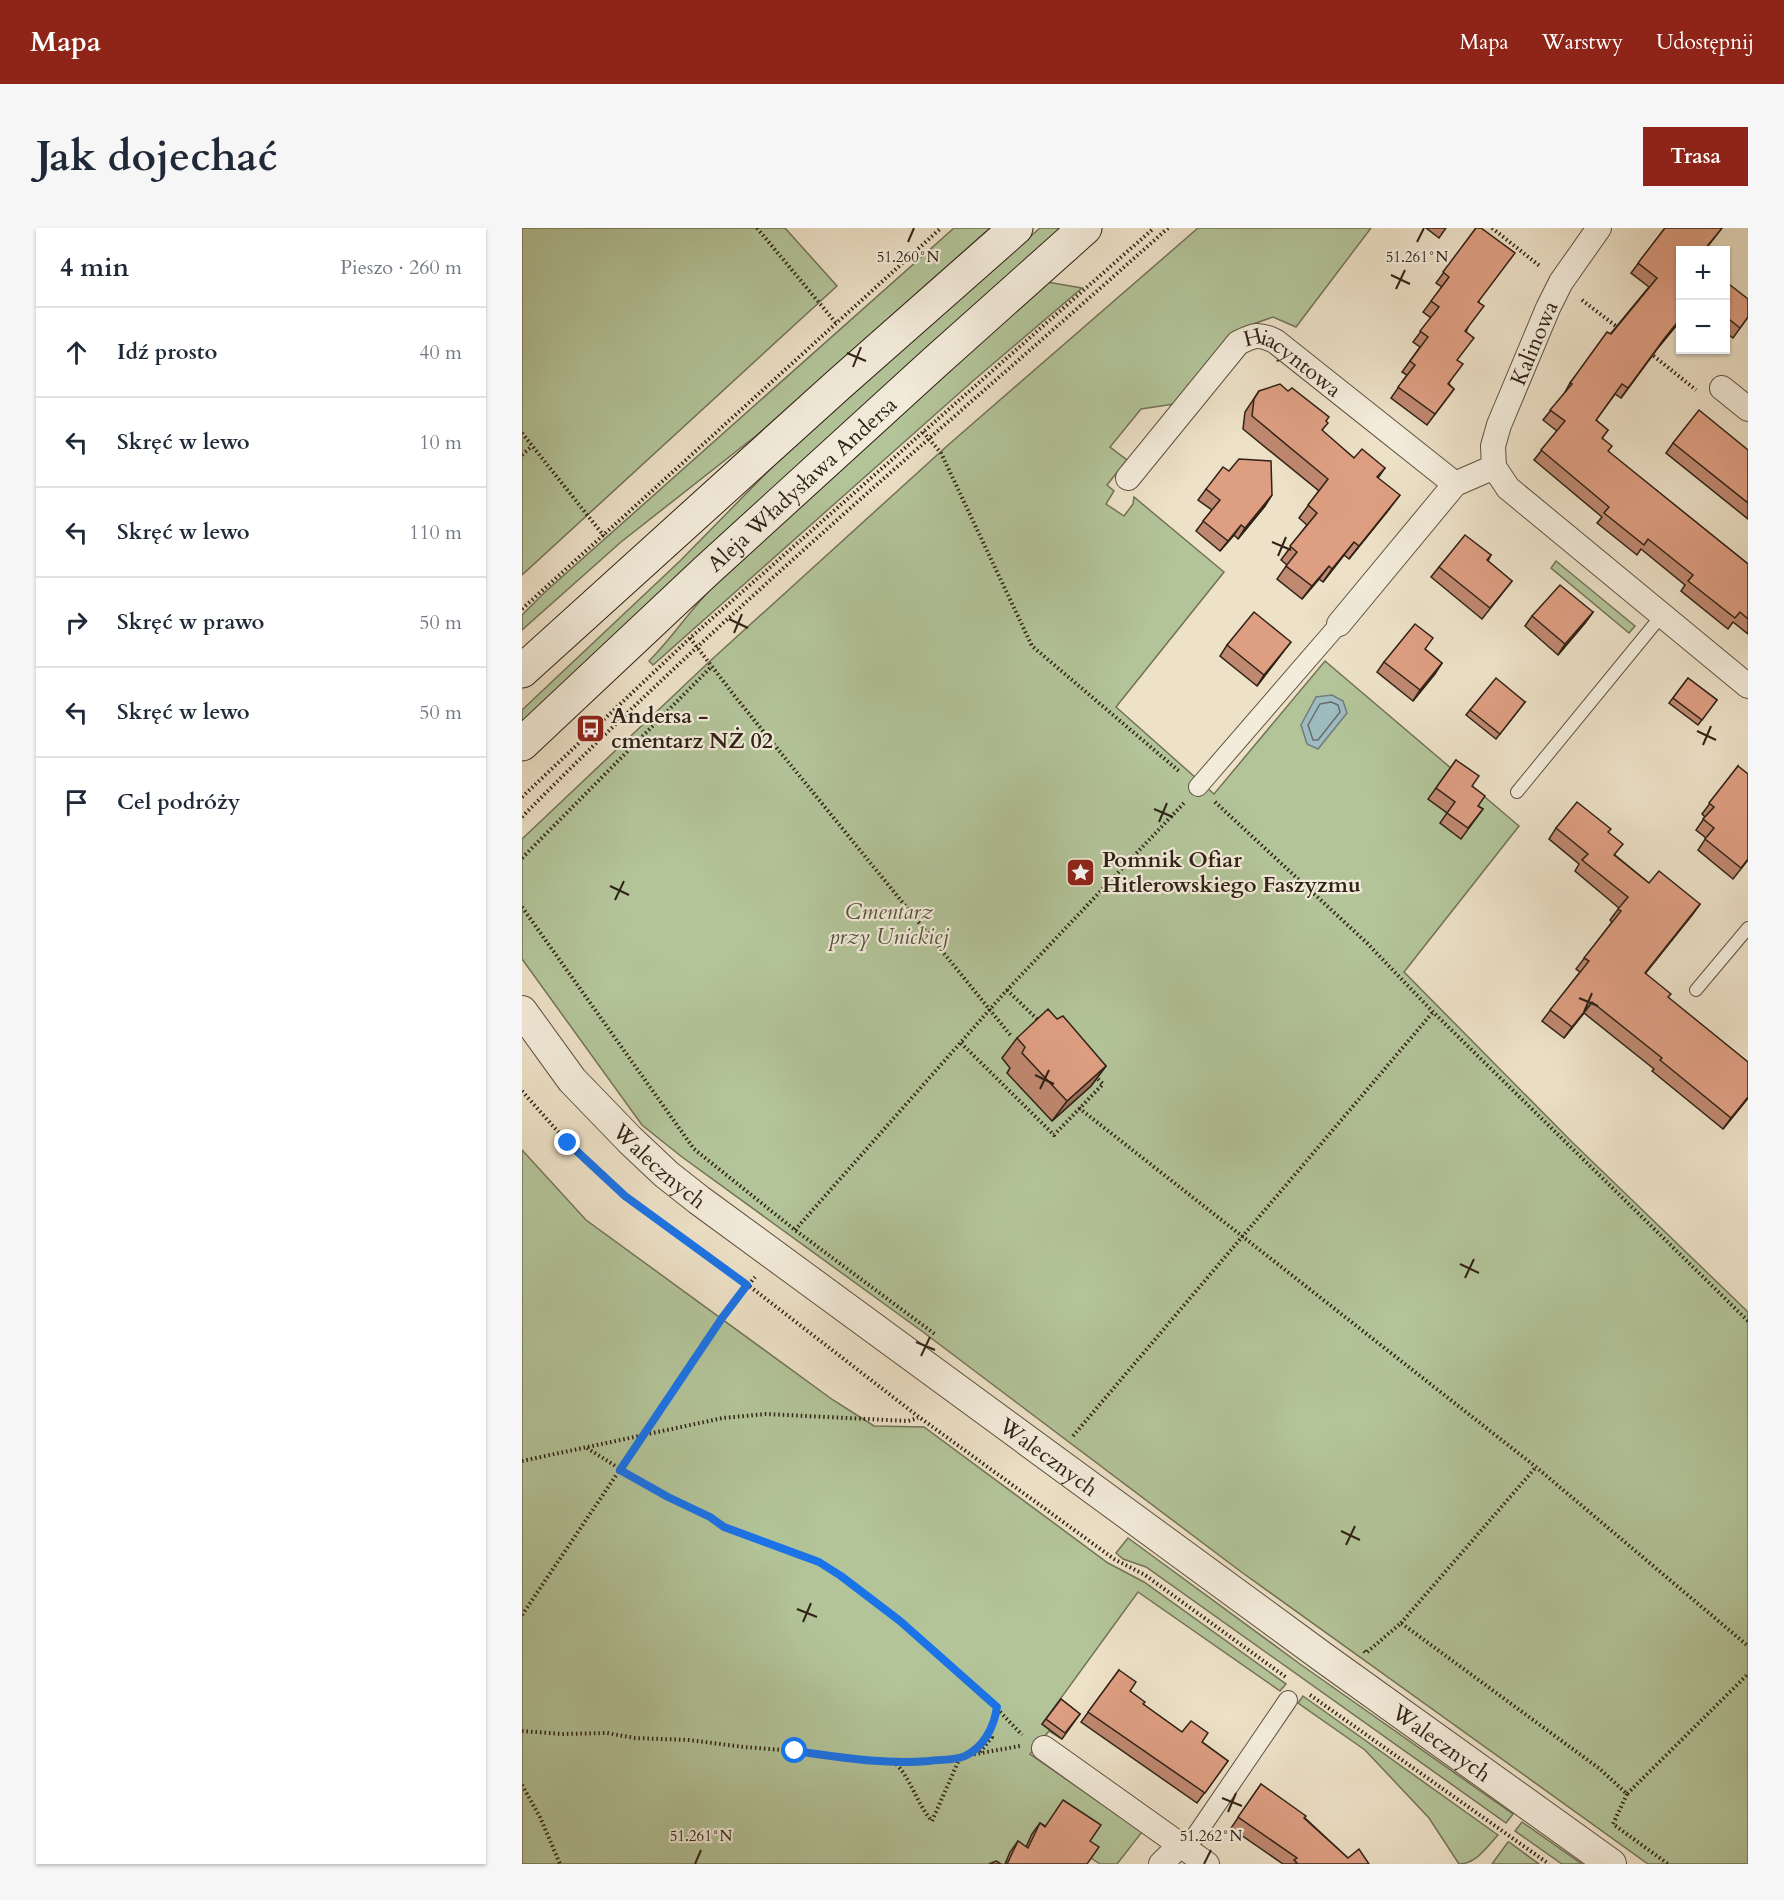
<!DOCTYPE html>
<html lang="pl">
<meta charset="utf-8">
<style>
:root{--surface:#fff;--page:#f6f6f7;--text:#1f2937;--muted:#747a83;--line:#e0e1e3;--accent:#8f2418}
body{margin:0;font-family:Cardo,serif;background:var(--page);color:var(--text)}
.controls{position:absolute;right:18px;top:18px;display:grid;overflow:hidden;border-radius:0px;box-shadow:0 2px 4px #0004}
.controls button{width:54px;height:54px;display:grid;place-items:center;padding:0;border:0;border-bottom:2px solid var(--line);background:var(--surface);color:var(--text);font:30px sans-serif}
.stop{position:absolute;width:18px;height:18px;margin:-14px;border:4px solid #1a73e8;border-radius:50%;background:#fff}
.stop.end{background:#1a73e8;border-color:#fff;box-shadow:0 2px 6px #0008}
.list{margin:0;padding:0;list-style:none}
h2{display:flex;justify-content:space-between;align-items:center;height:78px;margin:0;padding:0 24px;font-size:26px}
h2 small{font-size:20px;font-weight:400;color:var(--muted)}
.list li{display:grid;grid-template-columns:39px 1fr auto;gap:18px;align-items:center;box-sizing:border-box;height:90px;padding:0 24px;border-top:2px solid var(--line)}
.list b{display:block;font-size:22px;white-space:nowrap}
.list em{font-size:20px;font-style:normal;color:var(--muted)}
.icon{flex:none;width:33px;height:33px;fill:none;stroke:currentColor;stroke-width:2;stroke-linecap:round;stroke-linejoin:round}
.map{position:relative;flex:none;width:1226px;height:1636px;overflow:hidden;border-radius:0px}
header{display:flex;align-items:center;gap:36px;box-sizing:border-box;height:84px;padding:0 30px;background:var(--accent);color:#fff}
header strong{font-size:28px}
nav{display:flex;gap:33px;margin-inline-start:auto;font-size:21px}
.intro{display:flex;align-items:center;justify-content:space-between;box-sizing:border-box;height:144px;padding:0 36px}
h1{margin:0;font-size:42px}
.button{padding:15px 27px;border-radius:0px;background:var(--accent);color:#fff;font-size:21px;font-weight:700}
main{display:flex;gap:36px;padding:0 36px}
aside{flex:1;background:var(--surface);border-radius:0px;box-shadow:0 2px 4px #0004}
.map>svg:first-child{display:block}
.green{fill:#b3c499;stroke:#727358;stroke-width:1.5}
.water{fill:#9ebbc0;stroke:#727e7c;stroke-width:1.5}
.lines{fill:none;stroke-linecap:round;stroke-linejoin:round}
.shore{stroke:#676e6b;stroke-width:1.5}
.service-casing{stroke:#5f5242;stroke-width:14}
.pedestrian-casing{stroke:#5f5242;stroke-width:20}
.minor-casing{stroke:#5f5242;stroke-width:26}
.tertiary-casing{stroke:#5f5242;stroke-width:32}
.secondary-casing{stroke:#302216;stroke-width:35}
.path{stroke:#302216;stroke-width:4;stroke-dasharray:1.5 3;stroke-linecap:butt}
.service{stroke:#f3ecdb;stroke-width:12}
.pedestrian{stroke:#f3ecdb;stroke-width:18}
.minor{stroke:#f3ecdb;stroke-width:24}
.tertiary{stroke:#f3ecdb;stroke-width:30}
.secondary{stroke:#f3ecdb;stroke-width:33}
.wall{fill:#bf8870;stroke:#302216;stroke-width:1.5}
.shaded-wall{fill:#9b6f5b;stroke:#302216;stroke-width:1.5}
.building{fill:#de9e82;stroke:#302216;stroke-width:1.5}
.route{stroke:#1a73e8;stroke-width:8}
.ticks{fill:none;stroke:#302216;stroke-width:2}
.labels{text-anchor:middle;stroke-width:4.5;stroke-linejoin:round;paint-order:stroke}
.street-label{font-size:22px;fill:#302216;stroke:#f3ecdb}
.poi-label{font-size:22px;font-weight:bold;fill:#302216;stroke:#f3ecdb;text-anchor:start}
.park-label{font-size:22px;font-style:italic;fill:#57533d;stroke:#f3ecdb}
.ticks-label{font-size:15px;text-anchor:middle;fill:#302216;stroke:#f3ecdb;stroke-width:4.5;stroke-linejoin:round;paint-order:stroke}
</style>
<header>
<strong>Mapa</strong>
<nav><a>Mapa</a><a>Warstwy</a><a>Udostępnij</a></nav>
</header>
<div class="intro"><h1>Jak dojechać</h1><a class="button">Trasa</a></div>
<main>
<aside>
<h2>4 min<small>Pieszo · 260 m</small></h2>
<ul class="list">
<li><svg class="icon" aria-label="ahead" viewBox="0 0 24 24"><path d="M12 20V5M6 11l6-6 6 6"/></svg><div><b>Idź prosto</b></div><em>40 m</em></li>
<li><svg class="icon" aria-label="left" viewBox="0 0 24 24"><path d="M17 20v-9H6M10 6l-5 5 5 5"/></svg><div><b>Skręć w lewo</b></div><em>10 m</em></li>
<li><svg class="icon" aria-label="left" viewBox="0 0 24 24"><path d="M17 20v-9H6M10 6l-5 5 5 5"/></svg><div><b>Skręć w lewo</b></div><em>110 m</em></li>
<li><svg class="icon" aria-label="right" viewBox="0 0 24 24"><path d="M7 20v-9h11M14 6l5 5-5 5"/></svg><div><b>Skręć w prawo</b></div><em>50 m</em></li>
<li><svg class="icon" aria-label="left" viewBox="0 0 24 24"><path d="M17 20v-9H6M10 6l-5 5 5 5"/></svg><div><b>Skręć w lewo</b></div><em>50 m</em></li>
<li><svg class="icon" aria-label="arrive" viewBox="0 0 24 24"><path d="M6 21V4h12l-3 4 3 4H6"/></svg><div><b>Cel podróży</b></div></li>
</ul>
</aside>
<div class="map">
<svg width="1226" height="1636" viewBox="0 0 1226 1636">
<rect width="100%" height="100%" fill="#ede1c7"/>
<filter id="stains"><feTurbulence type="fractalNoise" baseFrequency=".00333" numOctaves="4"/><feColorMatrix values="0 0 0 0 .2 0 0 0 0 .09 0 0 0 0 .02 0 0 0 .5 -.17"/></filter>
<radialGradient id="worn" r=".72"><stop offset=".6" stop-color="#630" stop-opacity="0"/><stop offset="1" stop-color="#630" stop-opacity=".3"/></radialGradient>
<g class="green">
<polygon points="0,0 263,0 315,58 0,347"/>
<polygon points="432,0 468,0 235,207 99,314 0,402 0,387 23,364"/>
<polygon points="518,0 539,0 186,320 0,495 0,482 159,332 260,229"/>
<polygon points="676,0 849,0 774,99 751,89 720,100 652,176 619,181 588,219 605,232 585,257 592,263 584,276 602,288 611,276 612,269 702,344 594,479 692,566 803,433 997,598 882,744 1050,914 1226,1084 1226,1636 1126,1636 718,1343 401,1104 160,929 120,897 0,731 0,611 187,434 425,218"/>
<path d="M525 54 560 60 452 152 131 437 127 433C149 411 166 385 188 362Z"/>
<polygon points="1034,333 1113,398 1107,405 1029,340"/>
<polygon points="0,922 64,992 311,1172 352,1198 402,1199 586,1335 622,1354 764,1456 758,1463 616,1364 520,1496 540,1511 527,1503 508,1526 620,1604 595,1636 578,1636 560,1624 498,1636 0,1636"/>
<polygon points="606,1310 778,1436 991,1586 984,1595 624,1339 601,1331 594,1325"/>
<path d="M781 1468 976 1607C965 1619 954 1636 937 1636L907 1590 843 1522 776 1475Z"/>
<polygon points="1000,1594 1060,1636 1040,1636 993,1603"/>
<polygon points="986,1614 987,1614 1017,1636 970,1636"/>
</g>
<polygon class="water" points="810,467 821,473 825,485 796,521 785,516 779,497 794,469"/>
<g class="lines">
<polygon class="shore" points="809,474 816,477 818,484 796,512 791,512 786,497 798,476"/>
<defs>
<g id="service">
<polyline points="995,564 1140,387"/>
<polyline points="1174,762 1226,700"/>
</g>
<g id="pedestrian">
<polyline points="676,559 817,396"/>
<polyline points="672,1610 766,1472"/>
</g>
<g id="minor">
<polyline points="1200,160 1226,181"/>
<path id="s1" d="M972 239 971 218 977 197 1026 80 1039 54 1077 0"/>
<path id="s2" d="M606 250 716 115C732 107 736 105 753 113L933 256"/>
<polyline points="817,396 933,256 972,239 986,260 1226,458"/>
<polyline points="522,1520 685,1636"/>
<polyline points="639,1636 658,1617"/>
</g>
<g id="tertiary">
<path id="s3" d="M0 783 50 852 108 912 144 946 177 972 802 1430 1089 1636"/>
</g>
<g id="secondary">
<polyline points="0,443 316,157 494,0"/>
<path id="s4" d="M0 516 184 343 412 135 563 0"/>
</g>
</defs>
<use href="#service" class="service-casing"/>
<use href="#pedestrian" class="pedestrian-casing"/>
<use href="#minor" class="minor-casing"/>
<use href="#tertiary" class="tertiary-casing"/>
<use href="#secondary" class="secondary-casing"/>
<g class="path">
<polyline points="235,0 314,95"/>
<polyline points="970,0 1019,39"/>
<polyline points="1060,72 1099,102"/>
<polyline points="1128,125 1174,162"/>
<polyline points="401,204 419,225 510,418 658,544"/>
<polyline points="0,205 82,308"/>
<polyline points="0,227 10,218"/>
<polyline points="0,381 419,0"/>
<polyline points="168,410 215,471 490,809"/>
<polyline points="0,569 168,410 632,0"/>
<polyline points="693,574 845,715 911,784 1226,1093"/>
<path d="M0 589C204 381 429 194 646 0"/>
<polyline points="0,630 190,438"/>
<polyline points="0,679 172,921 273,1002 414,1107"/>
<polyline points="485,762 517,793"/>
<polyline points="439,815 532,907 581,856 572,847"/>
<polyline points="0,863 46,915 103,968 226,1057 397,1189 592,1331 623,1347 765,1450"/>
<polyline points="557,880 1014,1239 1226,1418"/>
<polyline points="273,1002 485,762 662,575"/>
<polyline points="551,1208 911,784"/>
<polyline points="65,1220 122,1256 188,1289 203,1299 297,1334 319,1348 402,1413 465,1470 500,1507"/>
<polyline points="0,1233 201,1190 244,1186 386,1193 396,1190"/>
<polyline points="0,1387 200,1090 233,1049"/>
<polyline points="879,1395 1014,1239"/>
<polyline points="842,1423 844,1425 879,1395 1078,1541 1105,1566 1226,1446"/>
<polyline points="788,1467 1027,1636"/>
<polyline points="0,1503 40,1506 85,1505 113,1510 167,1512 222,1519 273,1523 328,1532 358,1533 420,1532 498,1518"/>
<polyline points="458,1524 470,1509 468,1503"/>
<path d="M371 1533C389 1549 394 1575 410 1593L436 1534 464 1510 472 1494 475 1480"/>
<polyline points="0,1557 18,1589 38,1636"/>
<polyline points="1105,1566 1091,1596 1146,1636"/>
</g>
<use href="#service" class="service"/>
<use href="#pedestrian" class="pedestrian"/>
<use href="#minor" class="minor"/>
<use href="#tertiary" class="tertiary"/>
<use href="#secondary" class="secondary"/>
</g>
<g class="wall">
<polygon points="904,0 924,0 917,10"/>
<polygon points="954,0 957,74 944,104 935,132 927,156 932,161 905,197 869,170 885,147 880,144 898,119 891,114 909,90 901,84 920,59 914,55"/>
<polygon points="1143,0 1200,0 1183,22 1158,22 1158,93 1135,121 1099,170 1093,166 1074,192 1086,202 1080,210 1086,224 1226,336 1226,406 1211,394 1206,401 1159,363 1163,357 1119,321 1115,327 1075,295 1080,289 1012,232 1035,203 1021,192 1042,166 1048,155 1127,59 1109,45"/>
<polygon points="1203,53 1226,89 1211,110 1203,104"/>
<polygon points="737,163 804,193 800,203 832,230 863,240 856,250 868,280 827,331 822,327 801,354 797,351 780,371 755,351 765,337 759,332 785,297 777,290 797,263 721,201 723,184"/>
<polygon points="1151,215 1226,222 1226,291 1144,225"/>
<polygon points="684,261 743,278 716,311 712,307 698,323 674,303 690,282 676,272"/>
<polygon points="969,327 966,333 990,353 960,391 909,349 917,339"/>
<polygon points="1071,384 1063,395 1036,427 1003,398 1010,388"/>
<polygon points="705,417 761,424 735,458 698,428"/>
<polygon points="903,421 920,435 891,473 855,444 862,434"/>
<polygon points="1166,450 1195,472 1176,497 1147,475"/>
<polygon points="1003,474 974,511 944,487 948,482"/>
<polygon points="934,532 950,558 956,578 961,581 939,611 918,595 925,585 906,571"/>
<polygon points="1216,538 1226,632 1211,651 1176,622 1184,610 1174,602 1183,589 1180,586"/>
<polygon points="1034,600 1086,604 1093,627 1127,655 1178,676 1170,687 1123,745 1146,770 1226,870 1201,901 1130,843 1132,841 1062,785 1042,810 1020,793 1058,744 1054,741 1090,694 1088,692 1097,680 1053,643 1057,636 1027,611"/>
<polygon points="535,791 584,838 569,858 530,893 485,845 488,840 480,830 495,810"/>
<polygon points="597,1442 608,1463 621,1476 660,1504 680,1514 706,1533 675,1575 559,1494"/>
<polygon points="539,1471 558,1486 540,1511 520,1496"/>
<polygon points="739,1556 783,1590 826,1630 847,1636 761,1636 709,1600"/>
<polygon points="518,1595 523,1598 568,1613 565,1636 483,1636 488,1624 496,1613 504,1619 510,1606"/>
</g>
<g class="shaded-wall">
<polygon points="1158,91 1158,93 1135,121 1099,170 1142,111"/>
<polygon points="750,267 743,278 716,311 723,300"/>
<polygon points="878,267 868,280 827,331 837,318"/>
<polygon points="719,297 712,307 698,323 706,313"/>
<polygon points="832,314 822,327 801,354 810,341"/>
<polygon points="807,338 797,351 780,371 790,358"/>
<polygon points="1071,384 1063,395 1036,427 1043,416"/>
<polygon points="769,414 761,424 735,458 742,447"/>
<polygon points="920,435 913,446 891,473 898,462"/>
<polygon points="1178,676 1170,687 1115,756 1123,745"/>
<polygon points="1070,774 1062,785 1042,810 1050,799"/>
<polygon points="584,838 569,858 530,893 545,873"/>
<polygon points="1226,869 1226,870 1201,901 1209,890"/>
</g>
<g class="building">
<polygon points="954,0 959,0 993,25 956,74 962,78 943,103 952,110 935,132 941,136 926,156 932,161 913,186 876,159 893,137 888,133 906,109 898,103 917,79 909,73 927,49 921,44"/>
<polygon points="1143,0 1200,0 1182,22 1158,22 1158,91 1142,111 1106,160 1100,156 1074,192 1086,202 1080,210 1090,218 1086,223 1226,336 1226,391 1218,384 1213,390 1166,353 1171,347 1126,311 1122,317 1082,285 1087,279 1019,222 1043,193 1028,182 1050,156 1048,155 1085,104 1089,106 1135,50 1116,35"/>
<polygon points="1203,53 1226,71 1226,89 1218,100 1208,92 1203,98"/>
<polygon points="758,156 766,163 770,160 807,189 804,193 806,195 800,202 832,230 840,221 863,240 855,249 878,267 837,318 832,314 810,341 807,338 790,358 764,338 775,324 768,318 795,285 786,277 806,251 730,188 732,171 737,163"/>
<polygon points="1177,182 1226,222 1226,275 1151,215"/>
<polygon points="717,231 749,233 750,267 723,300 719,297 706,313 681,293 698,272 684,261 701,239 707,243"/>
<polygon points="943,307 969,327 965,332 990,353 968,380 917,339"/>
<polygon points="1038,357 1071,384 1043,416 1010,388"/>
<polygon points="732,384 769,414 742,447 705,417"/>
<polygon points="893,396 911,410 903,421 920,435 898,462 862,434"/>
<polygon points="974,450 1003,474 978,506 948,482"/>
<polygon points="1166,450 1195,472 1180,492 1151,470"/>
<polygon points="934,532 957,548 950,558 963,568 956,578 961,581 946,600 925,585 933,574 914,560"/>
<polygon points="1216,538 1226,546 1226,631 1219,640 1183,611 1192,600 1181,591 1192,579 1187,575"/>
<polygon points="1055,574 1089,601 1086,604 1101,616 1092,627 1127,655 1137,643 1178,676 1123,745 1149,766 1146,769 1226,834 1226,869 1209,890 1138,832 1140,830 1070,774 1050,799 1028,782 1067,733 1062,730 1099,683 1096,681 1106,669 1060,632 1066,626 1034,600"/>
<polygon points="526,781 535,791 541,788 584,838 545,873 500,825 503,819 495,810"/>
<polygon points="597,1442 614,1454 608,1463 623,1474 621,1476 660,1504 669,1493 686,1505 680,1514 706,1533 683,1565 566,1484"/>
<polygon points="539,1471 558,1486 543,1505 524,1491"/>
<polygon points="739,1556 784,1588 782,1590 826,1630 837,1621 847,1636 776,1636 772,1632 775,1630 716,1589"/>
<polygon points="541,1572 579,1597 568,1613 577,1619 565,1636 485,1636 496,1613 506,1620 518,1595 523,1599"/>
<polygon points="474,1633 479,1636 467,1636"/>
</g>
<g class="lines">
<path class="route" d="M46 915 103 968 225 1057 200 1090 98 1242 146 1269 188 1289 202 1299 297 1334 319 1348 378 1393 475 1479C472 1499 462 1519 443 1528 432 1533 419 1531 407 1533 362 1537 317 1529 273 1523"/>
</g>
<path class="ticks" d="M386 14 392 0M895 14 902 0M869 47 888 56M874 61 883 42M325 125 344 133M331 139 339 119M750 314 769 322M756 328 764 309M207 391 226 400M212 405 220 386M1175 503 1194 512M1181 517 1189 498M632 581 651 589M637 594 645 575M88 658 107 667M93 672 102 653M1057 770 1076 778M1062 784 1070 765M513 847 532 856M518 861 527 842M938 1036 957 1045M943 1050 952 1031M394 1114 413 1122M399 1128 408 1109M819 1303 838 1312M824 1317 833 1298M275 1381 295 1389M281 1394 289 1375M700 1570 720 1578M706 1584 714 1565M173 1636 179 1622M682 1636 689 1622"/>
<defs>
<symbol id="bus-square" viewBox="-11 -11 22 22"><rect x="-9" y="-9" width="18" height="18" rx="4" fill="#8f2418" stroke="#f3ecdb"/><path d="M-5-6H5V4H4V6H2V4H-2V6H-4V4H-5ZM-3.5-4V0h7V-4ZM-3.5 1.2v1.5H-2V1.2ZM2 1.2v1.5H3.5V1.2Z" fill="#fff"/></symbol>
<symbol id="sight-square" viewBox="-11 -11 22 22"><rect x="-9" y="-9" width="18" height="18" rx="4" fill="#8f2418" stroke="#f3ecdb"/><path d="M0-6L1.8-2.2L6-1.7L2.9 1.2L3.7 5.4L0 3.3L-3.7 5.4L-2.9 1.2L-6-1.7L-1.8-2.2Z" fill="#fff"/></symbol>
</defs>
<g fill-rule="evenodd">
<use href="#bus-square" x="52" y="484" width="33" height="33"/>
<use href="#sight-square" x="542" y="628" width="33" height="33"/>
</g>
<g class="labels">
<g class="street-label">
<text dy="8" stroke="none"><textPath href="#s1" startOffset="132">Kalinowa</textPath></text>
<text dy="8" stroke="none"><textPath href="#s2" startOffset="238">Hiacyntowa</textPath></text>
<text dy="8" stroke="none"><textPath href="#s4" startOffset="382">Aleja Władysława Andersa</textPath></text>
<text dy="8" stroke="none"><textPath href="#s3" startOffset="208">Walecznych</textPath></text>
<text dy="8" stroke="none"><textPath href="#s3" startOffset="694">Walecznych</textPath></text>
<text dy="8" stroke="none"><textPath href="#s3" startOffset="1180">Walecznych</textPath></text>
</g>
<g class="poi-label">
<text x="89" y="495">Andersa -<tspan x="89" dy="25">cmentarz NŻ 02</tspan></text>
<text x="580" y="639">Pomnik Ofiar<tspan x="580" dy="25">Hitlerowskiego Faszyzmu</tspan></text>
</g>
<g class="park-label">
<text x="367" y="691">Cmentarz<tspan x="367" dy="25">przy Unickiej</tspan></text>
</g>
</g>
<g class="ticks-label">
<text x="386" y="34">51.260°N</text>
<text x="895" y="34">51.261°N</text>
<text x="179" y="1613">51.261°N</text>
<text x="689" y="1613">51.262°N</text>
</g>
<rect width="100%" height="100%" filter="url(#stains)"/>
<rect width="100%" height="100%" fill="url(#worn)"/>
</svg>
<div class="controls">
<button>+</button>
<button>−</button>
</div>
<div class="stop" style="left:273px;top:1523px"></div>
<div class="stop end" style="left:46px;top:915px"></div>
</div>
</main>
